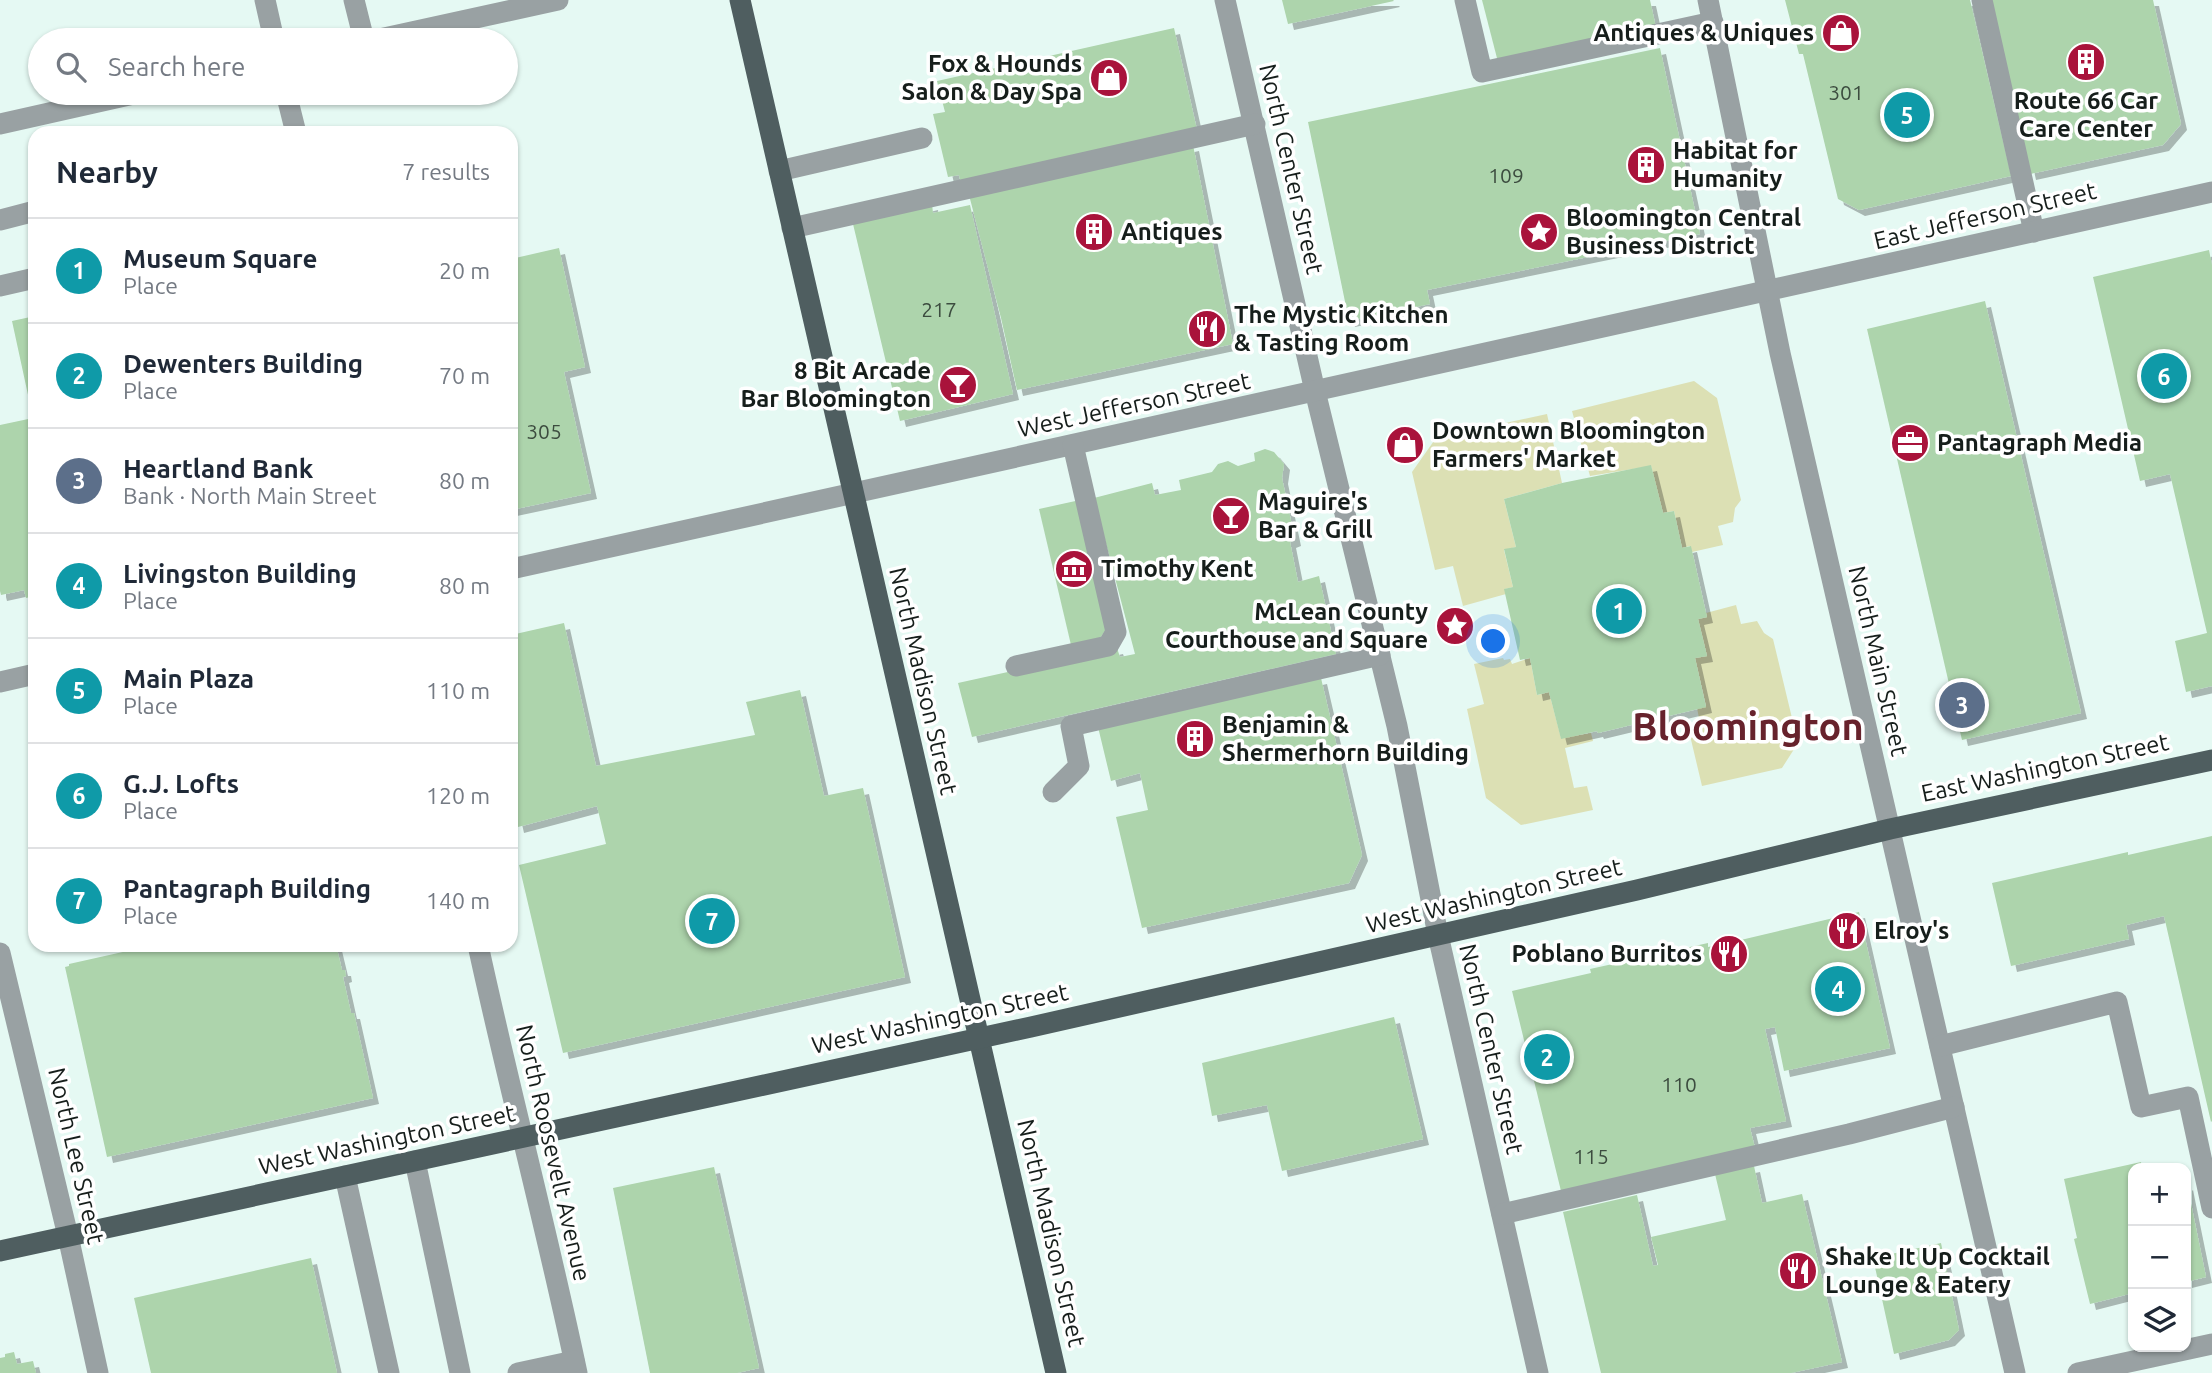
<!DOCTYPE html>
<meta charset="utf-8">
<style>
:root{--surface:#fff;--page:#f6f6f7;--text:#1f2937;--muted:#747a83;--line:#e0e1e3;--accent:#2563eb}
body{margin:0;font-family:Ubuntu,sans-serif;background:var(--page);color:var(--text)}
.controls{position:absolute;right:21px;bottom:21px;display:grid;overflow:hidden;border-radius:14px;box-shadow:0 2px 5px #0004}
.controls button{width:63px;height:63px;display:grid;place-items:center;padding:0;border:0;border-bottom:2px solid var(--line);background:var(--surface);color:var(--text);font:35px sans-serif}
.you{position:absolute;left:1494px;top:642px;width:24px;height:24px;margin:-18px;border:5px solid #fff;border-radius:50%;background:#1a73e8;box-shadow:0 0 0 10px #1a73e833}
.badge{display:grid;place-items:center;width:46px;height:46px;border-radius:50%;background:var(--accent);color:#fff;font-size:23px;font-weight:700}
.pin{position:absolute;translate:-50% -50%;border:4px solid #fff;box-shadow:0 2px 7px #0006}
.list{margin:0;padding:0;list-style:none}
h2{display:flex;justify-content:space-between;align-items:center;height:91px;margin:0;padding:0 28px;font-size:30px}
h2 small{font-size:23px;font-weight:400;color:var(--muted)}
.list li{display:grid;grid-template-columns:46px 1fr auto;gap:21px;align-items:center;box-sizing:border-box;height:105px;padding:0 28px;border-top:2px solid var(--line)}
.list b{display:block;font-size:26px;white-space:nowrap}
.list p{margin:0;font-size:23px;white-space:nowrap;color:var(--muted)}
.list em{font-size:23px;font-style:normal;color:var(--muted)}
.icon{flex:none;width:38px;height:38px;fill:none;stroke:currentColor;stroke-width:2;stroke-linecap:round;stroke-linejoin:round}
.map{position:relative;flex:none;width:2212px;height:1373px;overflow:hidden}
.search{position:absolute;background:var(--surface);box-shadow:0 2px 5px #0004;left:28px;top:28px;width:490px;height:77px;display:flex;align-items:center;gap:18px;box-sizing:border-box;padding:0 24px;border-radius:38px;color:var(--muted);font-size:26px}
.panel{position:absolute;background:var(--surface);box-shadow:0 2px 5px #0004;left:28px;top:126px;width:490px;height:826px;border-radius:21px}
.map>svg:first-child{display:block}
.green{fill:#dce0b4}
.building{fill:#add4ac;filter:url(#shadow)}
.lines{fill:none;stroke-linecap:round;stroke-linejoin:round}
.minor{stroke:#99a1a3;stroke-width:21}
.major{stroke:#4f5e60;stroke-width:21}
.labels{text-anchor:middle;stroke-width:7;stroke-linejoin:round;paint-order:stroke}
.number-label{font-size:21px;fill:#3c4c3f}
.poi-label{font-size:24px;font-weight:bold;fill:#161e1b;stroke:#fff;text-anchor:start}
.street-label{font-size:24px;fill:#161e1b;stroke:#fff}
.town-label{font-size:38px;font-weight:bold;fill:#67222c;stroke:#fff}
</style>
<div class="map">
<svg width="2212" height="1373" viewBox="0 0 2212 1373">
<defs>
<filter id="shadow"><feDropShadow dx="6" dy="6" stdDeviation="0" flood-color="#0004"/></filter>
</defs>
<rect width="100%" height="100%" fill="#e5f9f3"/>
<g class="green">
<polygon points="1694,381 1717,398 1741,500 1735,508 1733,522 1718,526 1723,545 1692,552 1690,546 1682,548 1674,511 1663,513 1651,466 1590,476 1572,411"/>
<polygon points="1547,414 1562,483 1504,499 1516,547 1504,550 1513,587 1505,589 1506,594 1463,606 1453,566 1435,570 1412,472 1436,438"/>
<polygon points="1736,605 1741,624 1757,621 1764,633 1773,639 1798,743 1782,768 1702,786 1688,727 1700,723 1697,708 1706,706 1695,658 1707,656 1698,619 1707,617 1706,613"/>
<polygon points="1503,658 1504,660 1510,659 1512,664 1530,658 1537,695 1549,692 1561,738 1591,733 1593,741 1565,748 1574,788 1587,786 1593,810 1521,825 1486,798 1467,709 1484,704 1474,664"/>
</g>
<g class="building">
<polygon points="1282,0 1393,0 1394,1 1288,24"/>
<polygon points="1482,0 1650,0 1656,28 1498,62"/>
<polygon points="1785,0 1970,0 2011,176 1859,210 1838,199 1803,54 1799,54"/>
<polygon points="1992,0 2153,0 2181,124 2163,145 2030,174"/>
<polygon points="1174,28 1197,130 961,183 959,175 948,177 933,114 945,112 937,81"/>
<polygon points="1660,48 1700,234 1427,290 1430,304 1349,321 1308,122"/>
<polygon points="1193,145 1233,344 1017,390 1001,318 969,195"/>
<polygon points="932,204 933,213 970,205 1013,394 900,421 853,224"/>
<polygon points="559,248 585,367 564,372 591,493 511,510 511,259"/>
<polygon points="2209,250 2212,265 2212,686 2186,692 2175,641 2207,633 2170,474 2140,481 2093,277"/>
<polygon points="1985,301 2081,713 1962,740 1867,329"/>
<polygon points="35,316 35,596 26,598 24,590 1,595 0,591 0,425 33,418 12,321"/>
<polygon points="1265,449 1274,452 1284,464 1282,478 1295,540 1290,542 1298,582 1319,576 1336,654 972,737 958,683 1117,648 1120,657 1135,654 1094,498 1152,483 1155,495 1181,490 1179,480 1212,472 1218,464 1228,461 1238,466 1255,461 1254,453"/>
<polygon points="1651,465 1663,513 1674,511 1682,548 1691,546 1706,613 1707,617 1698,619 1707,656 1695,658 1706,707 1598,733 1597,731 1561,739 1549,692 1537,695 1530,658 1520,660 1504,589 1513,587 1504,549 1516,547 1504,499 1562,483"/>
<polygon points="1080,500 1108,626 1100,638 1071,645 1039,509"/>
<polygon points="564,623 596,766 755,735 746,702 800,690 824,796 863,788 905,977 563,1053 519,865 606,844 597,806 518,827 511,796 511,635"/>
<polygon points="1321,678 1362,855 1349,883 1142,928 1116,817 1148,810 1140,773 1111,781 1098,727"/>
<polygon points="2212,836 2212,1121 2211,1122 2164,916 2126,925 2129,939 2011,966 1992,883 2128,852 2128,855"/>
<polygon points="1859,912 1890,1048 1784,1071 1775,1027 1765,1029 1786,1121 1750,1128 1755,1148 1561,1191 1512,991 1591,973 1590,969 1708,943 1708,947 1745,939"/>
<polygon points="154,945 336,945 342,970 345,970 346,976 343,977 351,1013 354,1013 373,1098 107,1157 65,967 69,966 69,964"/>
<polygon points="1394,1017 1423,1139 1282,1171 1267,1105 1212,1116 1202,1063"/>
<polygon points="2141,1162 2142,1168 2133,1168 2133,1293 2090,1304 2074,1239 2077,1238 2064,1179"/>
<polygon points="1754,1166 1762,1203 1802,1194 1842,1362 1791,1373 1601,1373 1563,1212 1637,1195 1653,1266 1658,1265 1651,1237 1726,1220 1715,1174"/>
<polygon points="714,1167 759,1368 737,1373 650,1373 613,1188"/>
<polygon points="2187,1184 2206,1277 2186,1282 2186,1185"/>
<polygon points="1941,1243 1959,1330 1949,1340 1894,1354 1873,1258"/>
<polygon points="311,1258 337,1373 151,1373 134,1298"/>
<polygon points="14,1352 17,1364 33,1361 36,1373 0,1373 0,1358 5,1357 5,1354"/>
</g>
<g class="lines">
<g class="minor">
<polyline points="265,0 274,40"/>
<polyline points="354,0 364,40"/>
<polyline points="1225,0 1315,391 1397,726 1438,935 1538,1373"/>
<polyline points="1465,0 1482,72 1713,22"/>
<polyline points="1708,0 1780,353 2015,1373"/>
<polyline points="1982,0 2034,232"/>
<polyline points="375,40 558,0"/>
<polyline points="286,93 296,133"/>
<polyline points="0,124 138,93"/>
<polyline points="779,171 922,138"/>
<polyline points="0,220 35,211"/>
<polyline points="792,228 1255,124"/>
<polyline points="0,286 35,278"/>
<polyline points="511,569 2212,192"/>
<polyline points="1016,666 1108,646 1116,632 1073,445"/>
<polyline points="0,682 35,674"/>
<polyline points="1053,792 1079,766 1071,726 1380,655"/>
<path d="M478 945C509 1088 547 1230 577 1373"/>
<polyline points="0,953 68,1236 98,1373"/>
<polyline points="1940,1046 2117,1002 2141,1107 2188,1097 2212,1208"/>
<polyline points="415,1161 460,1373"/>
<polyline points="345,1176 389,1373"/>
<polyline points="1502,1214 1849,1134 1954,1107"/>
<polyline points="518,1373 574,1361"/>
<polyline points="2078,1373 2212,1344"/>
</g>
<g class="major">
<polyline points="740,0 1056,1373"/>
<polyline points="0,1251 1031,1027 1637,890 1890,829 2212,760"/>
</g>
</g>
<defs>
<symbol id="shop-disc" viewBox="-11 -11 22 22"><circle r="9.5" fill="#a9133b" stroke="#fff"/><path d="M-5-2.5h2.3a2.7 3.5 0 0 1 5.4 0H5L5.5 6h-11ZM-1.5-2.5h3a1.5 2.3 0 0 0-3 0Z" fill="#fff"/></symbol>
<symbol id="building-disc" viewBox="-11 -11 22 22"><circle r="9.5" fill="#a9133b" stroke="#fff"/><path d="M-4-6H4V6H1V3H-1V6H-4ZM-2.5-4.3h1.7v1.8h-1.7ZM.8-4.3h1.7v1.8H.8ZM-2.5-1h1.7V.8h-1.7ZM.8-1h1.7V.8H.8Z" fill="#fff"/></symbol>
<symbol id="sight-disc" viewBox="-11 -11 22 22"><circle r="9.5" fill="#a9133b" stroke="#fff"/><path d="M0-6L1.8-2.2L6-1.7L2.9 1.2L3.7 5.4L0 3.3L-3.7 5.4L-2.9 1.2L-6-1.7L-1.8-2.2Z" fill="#fff"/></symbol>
<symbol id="restaurant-disc" viewBox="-11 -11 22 22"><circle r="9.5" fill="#a9133b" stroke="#fff"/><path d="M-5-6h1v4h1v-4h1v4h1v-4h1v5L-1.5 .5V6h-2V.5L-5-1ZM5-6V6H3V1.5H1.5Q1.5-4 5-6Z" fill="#fff"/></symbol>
<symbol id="bar-disc" viewBox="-11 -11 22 22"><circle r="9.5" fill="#a9133b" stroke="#fff"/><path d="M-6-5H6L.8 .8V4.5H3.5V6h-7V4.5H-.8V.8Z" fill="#fff"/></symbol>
<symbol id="office-disc" viewBox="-11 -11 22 22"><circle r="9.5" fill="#a9133b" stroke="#fff"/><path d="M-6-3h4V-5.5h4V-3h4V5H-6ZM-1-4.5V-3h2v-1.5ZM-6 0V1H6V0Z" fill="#fff"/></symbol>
<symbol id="museum-disc" viewBox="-11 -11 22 22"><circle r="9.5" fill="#a9133b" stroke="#fff"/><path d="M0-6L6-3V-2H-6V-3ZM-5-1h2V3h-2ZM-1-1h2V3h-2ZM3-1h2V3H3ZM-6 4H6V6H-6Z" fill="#fff"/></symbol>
</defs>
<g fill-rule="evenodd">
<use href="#shop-disc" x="1819" y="11" width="44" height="44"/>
<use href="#building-disc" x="2064" y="40" width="44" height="44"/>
<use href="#shop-disc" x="1087" y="56" width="44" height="44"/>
<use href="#building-disc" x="1624" y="143" width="44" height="44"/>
<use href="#building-disc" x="1072" y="210" width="44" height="44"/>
<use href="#sight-disc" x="1517" y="210" width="44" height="44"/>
<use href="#restaurant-disc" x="1185" y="307" width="44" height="44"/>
<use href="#bar-disc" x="936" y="363" width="44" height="44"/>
<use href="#office-disc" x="1888" y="421" width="44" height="44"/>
<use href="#shop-disc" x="1383" y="423" width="44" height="44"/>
<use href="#bar-disc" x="1209" y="494" width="44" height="44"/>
<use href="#museum-disc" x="1052" y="547" width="44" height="44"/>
<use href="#sight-disc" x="1433" y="604" width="44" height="44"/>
<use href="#building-disc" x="1173" y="717" width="44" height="44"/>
<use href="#restaurant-disc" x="1825" y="909" width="44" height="44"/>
<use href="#restaurant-disc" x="1707" y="932" width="44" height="44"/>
<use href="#restaurant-disc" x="1776" y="1249" width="44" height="44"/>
</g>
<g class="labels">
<g class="number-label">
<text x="1846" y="100">301</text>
<text x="1506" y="183">109</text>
<text x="939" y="317">217</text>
<text x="544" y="439">305</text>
<text x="1679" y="1092">110</text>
<text x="1591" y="1164">115</text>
</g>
<g class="poi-label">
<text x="1814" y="41" text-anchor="end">Antiques &amp; Uniques</text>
<text x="1082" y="72" text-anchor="end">Fox &amp; Hounds<tspan x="1082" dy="28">Salon &amp; Day Spa</tspan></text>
<text x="2086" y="109" text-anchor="middle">Route 66 Car<tspan x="2086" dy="28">Care Center</tspan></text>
<text x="1673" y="159">Habitat for<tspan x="1673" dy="28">Humanity</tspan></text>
<text x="1566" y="226">Bloomington Central<tspan x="1566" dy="28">Business District</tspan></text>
<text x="1121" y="240">Antiques</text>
<text x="1234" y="323">The Mystic Kitchen<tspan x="1234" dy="28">&amp; Tasting Room</tspan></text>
<text x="931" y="379" text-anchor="end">8 Bit Arcade<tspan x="931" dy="28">Bar Bloomington</tspan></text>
<text x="1432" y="439">Downtown Bloomington<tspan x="1432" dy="28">Farmers' Market</tspan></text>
<text x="1937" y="451">Pantagraph Media</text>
<text x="1258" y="510">Maguire's<tspan x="1258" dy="28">Bar &amp; Grill</tspan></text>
<text x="1101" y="577">Timothy Kent</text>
<text x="1428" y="620" text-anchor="end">McLean County<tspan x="1428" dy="28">Courthouse and Square</tspan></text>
<text x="1222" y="733">Benjamin &amp;<tspan x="1222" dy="28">Shermerhorn Building</tspan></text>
<text x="1874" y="939">Elroy's</text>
<text x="1702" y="962" text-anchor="end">Poblano Burritos</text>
<text x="1825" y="1265">Shake It Up Cocktail<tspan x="1825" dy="28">Lounge &amp; Eatery</tspan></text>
</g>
<g class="street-label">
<text transform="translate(1291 169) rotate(77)" y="8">North Center Street</text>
<text transform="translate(1985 216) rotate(-13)" y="8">East Jefferson Street</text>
<text transform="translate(1134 405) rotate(-12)" y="8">West Jefferson Street</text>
<text transform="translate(1878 661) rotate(77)" y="8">North Main Street</text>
<text transform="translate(923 681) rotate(77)" y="8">North Madison Street</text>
<text transform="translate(2045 768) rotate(-12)" y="8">East Washington Street</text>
<text transform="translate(1494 896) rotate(-13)" y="8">West Washington Street</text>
<text transform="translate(940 1019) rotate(-12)" y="8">West Washington Street</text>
<text transform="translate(1491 1049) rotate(77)" y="8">North Center Street</text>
<text transform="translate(387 1140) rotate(-12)" y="8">West Washington Street</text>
<text transform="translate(553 1153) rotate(77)" y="8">North Roosevelt Avenue</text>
<text transform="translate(76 1156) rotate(77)" y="8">North Lee Street</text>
<text transform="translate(1051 1233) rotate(77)" y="8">North Madison Street</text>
</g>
<g class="town-label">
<text x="1748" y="740">Bloomington</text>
</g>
</g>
</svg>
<div class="controls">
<button>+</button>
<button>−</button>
<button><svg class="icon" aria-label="layers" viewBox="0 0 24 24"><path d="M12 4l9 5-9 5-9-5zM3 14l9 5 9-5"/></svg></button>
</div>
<div class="you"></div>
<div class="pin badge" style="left:1619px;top:611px;background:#0f9aa8">1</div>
<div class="pin badge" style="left:1547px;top:1057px;background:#0f9aa8">2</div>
<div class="pin badge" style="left:1962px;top:705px;background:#5c6f8a">3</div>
<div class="pin badge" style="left:1838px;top:989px;background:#0f9aa8">4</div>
<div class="pin badge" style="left:1907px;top:115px;background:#0f9aa8">5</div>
<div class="pin badge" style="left:2164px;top:376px;background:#0f9aa8">6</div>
<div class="pin badge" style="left:712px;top:921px;background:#0f9aa8">7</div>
<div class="search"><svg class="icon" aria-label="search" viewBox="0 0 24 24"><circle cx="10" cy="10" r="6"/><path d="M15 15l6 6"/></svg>Search here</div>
<section class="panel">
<h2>Nearby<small>7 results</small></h2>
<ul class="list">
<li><span class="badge" style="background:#0f9aa8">1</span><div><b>Museum Square</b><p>Place</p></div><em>20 m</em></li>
<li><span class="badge" style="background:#0f9aa8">2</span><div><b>Dewenters Building</b><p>Place</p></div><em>70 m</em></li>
<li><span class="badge" style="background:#5c6f8a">3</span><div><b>Heartland Bank</b><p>Bank · North Main Street</p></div><em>80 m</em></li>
<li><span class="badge" style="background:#0f9aa8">4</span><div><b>Livingston Building</b><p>Place</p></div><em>80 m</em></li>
<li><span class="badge" style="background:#0f9aa8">5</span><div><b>Main Plaza</b><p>Place</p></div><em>110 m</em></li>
<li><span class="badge" style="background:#0f9aa8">6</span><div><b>G.J. Lofts</b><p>Place</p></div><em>120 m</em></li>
<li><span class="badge" style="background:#0f9aa8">7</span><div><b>Pantagraph Building</b><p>Place</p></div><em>140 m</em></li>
</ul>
</section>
</div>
